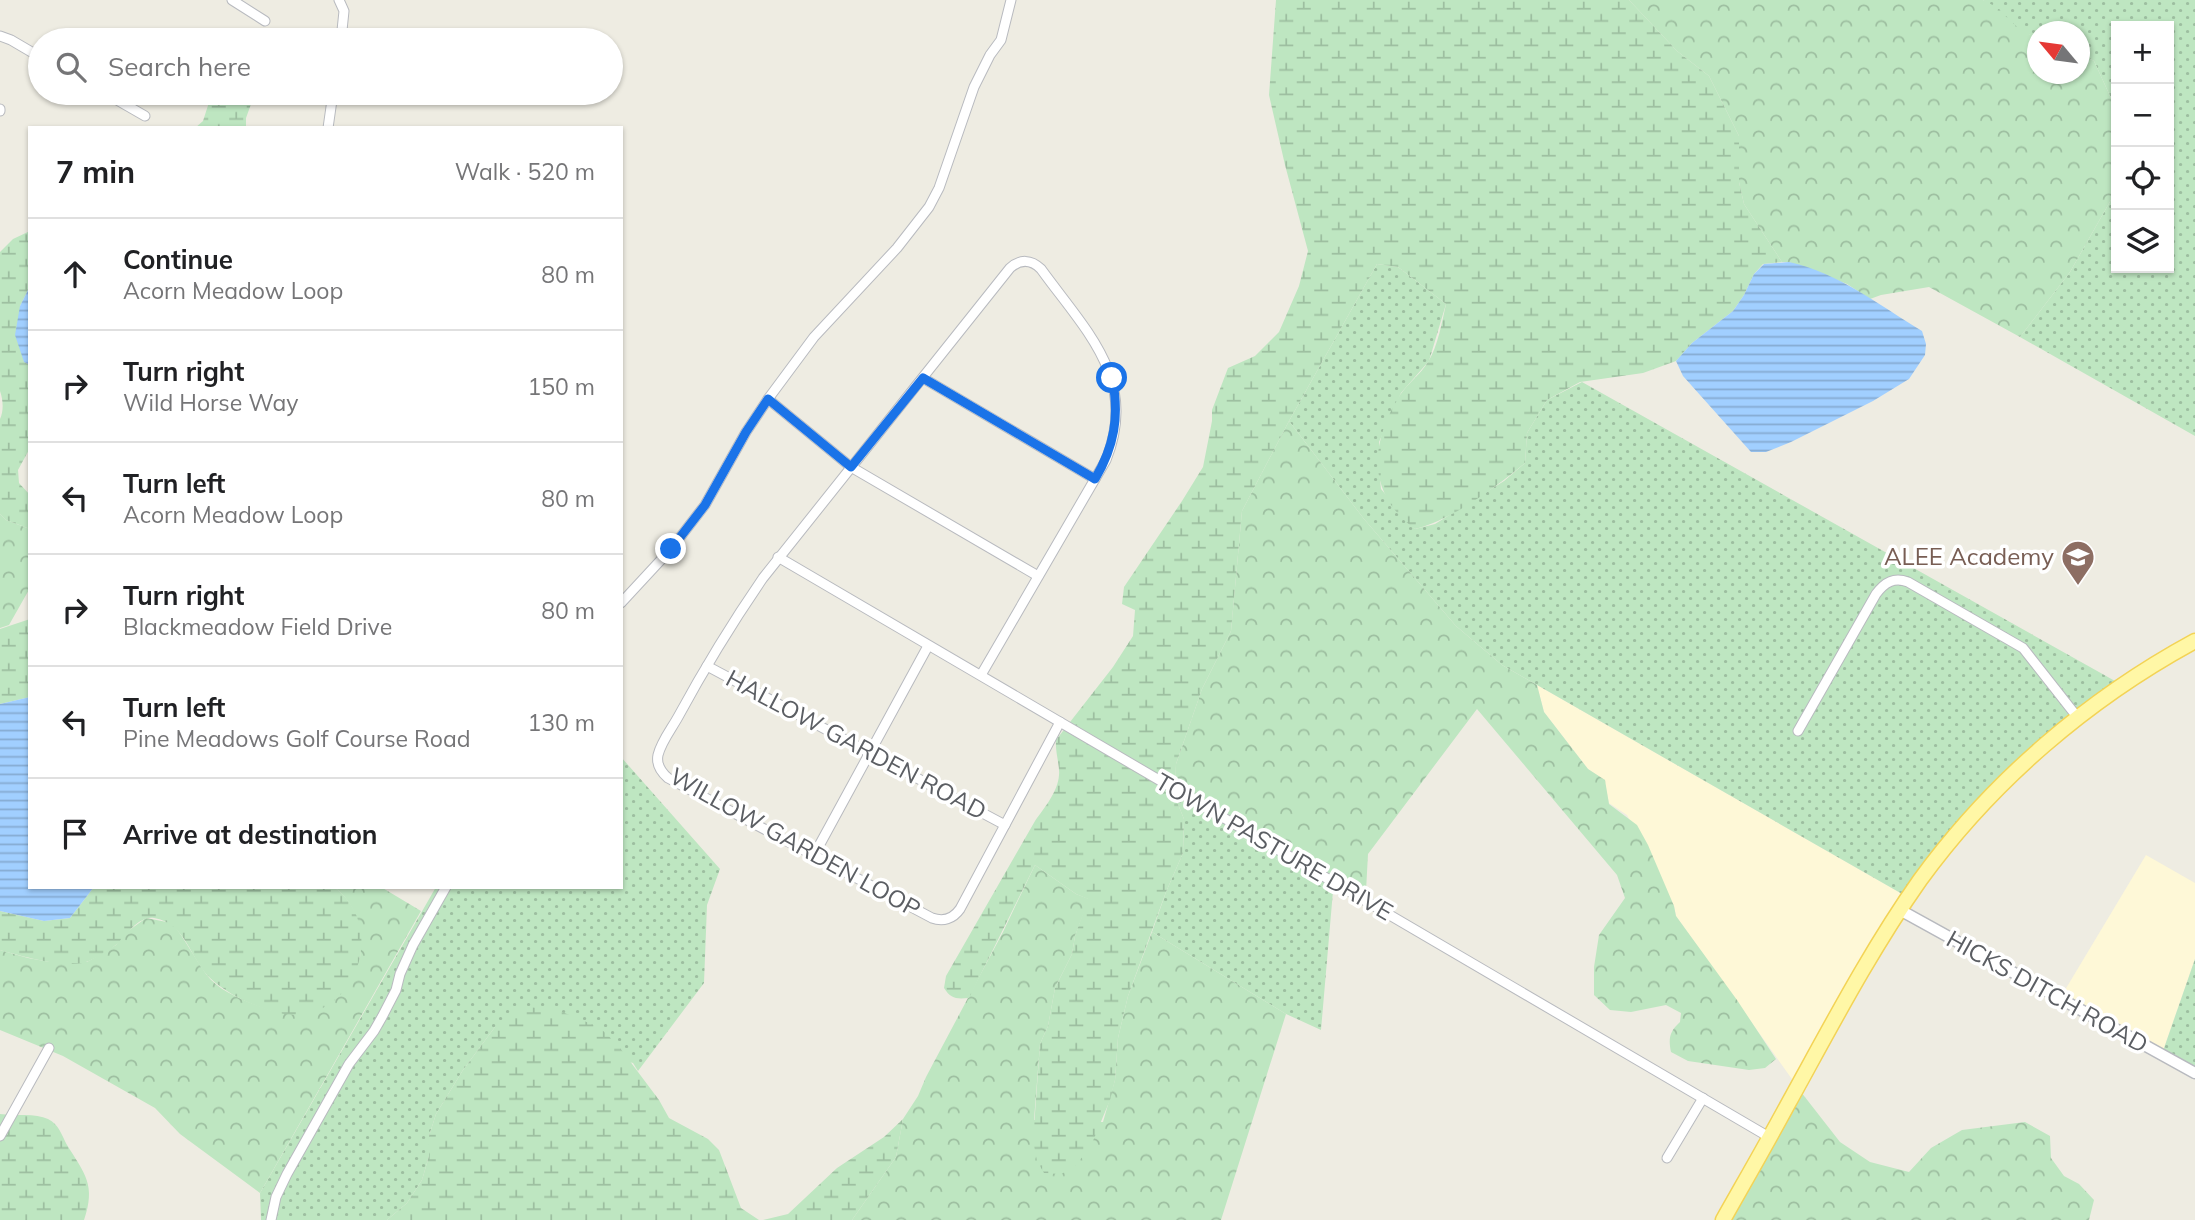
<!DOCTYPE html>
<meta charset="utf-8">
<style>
:root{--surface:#fff;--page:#f6f6f6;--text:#202124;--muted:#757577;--line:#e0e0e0}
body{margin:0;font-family:Mulish,sans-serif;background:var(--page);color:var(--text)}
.controls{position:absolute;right:21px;top:21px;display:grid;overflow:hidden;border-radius:0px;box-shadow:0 2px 5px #0004}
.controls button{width:63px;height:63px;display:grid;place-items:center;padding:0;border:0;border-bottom:2px solid var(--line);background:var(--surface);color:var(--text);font:35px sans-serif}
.compass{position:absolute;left:2027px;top:21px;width:63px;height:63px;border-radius:50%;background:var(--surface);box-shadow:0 2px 5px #0004;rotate:299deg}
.stop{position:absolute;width:21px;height:21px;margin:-16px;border:5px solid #1a73e8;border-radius:50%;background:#fff}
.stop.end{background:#1a73e8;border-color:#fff;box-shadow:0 2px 7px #0008}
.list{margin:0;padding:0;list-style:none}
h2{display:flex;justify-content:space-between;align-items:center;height:91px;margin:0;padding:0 28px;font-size:30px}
h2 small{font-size:23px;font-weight:400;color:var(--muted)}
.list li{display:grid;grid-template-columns:46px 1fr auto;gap:21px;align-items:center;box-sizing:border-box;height:112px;padding:0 28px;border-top:2px solid var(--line)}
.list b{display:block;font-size:26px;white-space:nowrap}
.list p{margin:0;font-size:23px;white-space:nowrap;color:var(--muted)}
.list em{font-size:23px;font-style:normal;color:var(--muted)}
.icon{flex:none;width:38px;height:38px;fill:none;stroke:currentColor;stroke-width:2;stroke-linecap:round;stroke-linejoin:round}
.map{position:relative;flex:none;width:2195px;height:1220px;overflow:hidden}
.search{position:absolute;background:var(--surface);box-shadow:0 2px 5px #0004;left:28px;top:28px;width:595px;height:77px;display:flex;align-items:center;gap:18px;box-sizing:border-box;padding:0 24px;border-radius:38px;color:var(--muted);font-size:26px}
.panel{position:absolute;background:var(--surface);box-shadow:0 2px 5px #0004;left:28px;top:126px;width:595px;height:763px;border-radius:0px}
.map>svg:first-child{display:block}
.commercial{fill:#fef8d7}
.green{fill:url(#green-dots)}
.forest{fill:url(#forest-crowns)}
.wetland{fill:url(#wetland-marsh)}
.water{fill:url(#water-rules)}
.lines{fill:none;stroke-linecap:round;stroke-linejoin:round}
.minor-casing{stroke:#b8babf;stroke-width:11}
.tertiary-casing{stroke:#b8babf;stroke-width:13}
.primary-casing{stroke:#f3d356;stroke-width:17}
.minor{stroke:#fff;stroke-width:9}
.tertiary{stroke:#fff;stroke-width:10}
.primary{stroke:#fff7a6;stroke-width:14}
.route{stroke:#1a73e8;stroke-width:9}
.labels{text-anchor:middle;stroke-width:7;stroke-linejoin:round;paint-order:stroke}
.education-label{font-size:24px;fill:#785e54;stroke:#fff;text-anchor:end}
.street-label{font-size:24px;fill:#5b5e63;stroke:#fff}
</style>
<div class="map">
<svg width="2195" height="1220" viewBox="0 0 2195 1220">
<defs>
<pattern id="green-dots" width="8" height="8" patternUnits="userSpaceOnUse" patternTransform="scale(1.75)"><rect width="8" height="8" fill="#bee6c1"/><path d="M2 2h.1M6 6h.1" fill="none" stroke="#9dbea0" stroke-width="1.8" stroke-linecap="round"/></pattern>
<pattern id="forest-crowns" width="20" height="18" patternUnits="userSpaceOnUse" patternTransform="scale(1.75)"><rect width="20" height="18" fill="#bee6c1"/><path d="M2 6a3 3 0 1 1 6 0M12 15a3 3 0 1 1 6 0" fill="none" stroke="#9dbea0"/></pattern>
<pattern id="wetland-marsh" width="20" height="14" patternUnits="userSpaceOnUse" patternTransform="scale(1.75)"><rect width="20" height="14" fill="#bee6c1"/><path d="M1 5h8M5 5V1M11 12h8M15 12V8" fill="none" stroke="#9dbea0"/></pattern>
<pattern id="water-rules" width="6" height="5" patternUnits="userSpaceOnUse" patternTransform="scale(1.75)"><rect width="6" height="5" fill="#a1cfff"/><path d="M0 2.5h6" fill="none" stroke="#86abd2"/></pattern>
</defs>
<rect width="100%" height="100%" fill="#eeece2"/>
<g class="commercial">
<polygon points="1537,685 1904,895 1794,1082 1676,916 1674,906 1627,815 1609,803 1604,780 1588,769 1544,712"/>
<polygon points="2146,855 2195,883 2195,959 2163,1051 2062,995"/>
</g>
<g class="green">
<polygon points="1983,0 2195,0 2195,436 2020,337 2070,272 2116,191 2116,268 2169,268 2169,26 2116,26 2116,109 2094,61 2080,53 2080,32 2038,32 2037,37 2024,33"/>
<polygon points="1377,264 1398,267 1446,304 1429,361 1401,393 1379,442 1379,470 1381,489 1415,529 1435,524 1504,481 1525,463 1527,433 1547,400 1582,382 2115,681 2105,692 2080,709 1904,895 1502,665 1456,626 1364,519 1289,421"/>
<polygon points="621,757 720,869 707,905 704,983 638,1071 633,1063 495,1027 463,1070 436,1114 429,1136 429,1156 422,1180 407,1203 387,1220 261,1220 260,1193 436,887 621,887"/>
<polygon points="1175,797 1313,882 1333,891 1321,1030 1286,1014 1152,932 1166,892 1183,853 1184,819"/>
<polygon points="2195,959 2195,1068 2163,1051"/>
</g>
<g class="forest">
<path d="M1629 0H1983C2005 9 2012 30 2037 37L2038 74H2080V53L2094 61 2116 109V191L2070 272 2020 337 1929 287 1881 295 1870 299 1847 284 1789 262H1782L1744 204 1739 182V136L1709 76 1677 51Z"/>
<path d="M1289 421 1364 519 1456 626 1502 665 1537 685 1544 712 1588 769 1605 780 1609 804 1637 825 1648 845 1674 906 1676 916 1737 1000 1776 1059 1765 1068 1749 1070 1688 1061 1671 1052C1668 1038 1670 1031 1680 1022L1681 1013 1666 1005 1631 1012 1610 1010 1594 995V967L1599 935 1625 898 1617 875 1477 709 1368 854 1366 891 1358 898 1335 892 1313 882 1175 797 1176 764 1202 689 1231 631 1242 511Z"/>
<polygon points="0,514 6,520 30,529 30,588 9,625 0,628"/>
<polygon points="1035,865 1076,894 1089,899 1075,936 1072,954 1055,988 1048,1026 1040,1044 1034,1120 1103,1122 1115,1080 1118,1038 1128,996 1152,932 1286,1014 1221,1220 852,1220 896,1157 903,1119 918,1096 926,1077 1003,932"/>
<path d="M334 887H381L421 911 260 1193 180 1134 155 1108 63 1056 0 1030V950L28 958 50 962H87L116 945 124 934 146 918 172 923C185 939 194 957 206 974 221 994 251 1003 273 1011L360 958C362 930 358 905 334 887Z"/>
<polygon points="1801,1092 1840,1142 1870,1162 1909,1172 1931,1148 1962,1130 2025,1122 2050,1136 2051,1158 2064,1176 2079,1184 2094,1200 2089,1220 1730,1220"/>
</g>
<g class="wetland">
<path d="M1276 0H1629L1677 51 1709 76 1739 136V182L1744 204 1782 262 1763 264 1754 274 1744 295 1733 311 1692 343 1676 361 1643 373 1580 382 1547 400 1527 433 1525 463C1496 487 1452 520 1415 529 1366 493 1370 443 1400 395 1408 383 1421 374 1428 362 1438 346 1442 322 1446 304L1398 267 1377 264 1289 421 1242 511 1231 631 1202 689 1176 764 1175 797 1184 819 1183 853 1166 892 1128 996 1118 1038 1115 1080 1110 1100 1090 1148 1073 1168 1061 1174 1044 1173 1037 1161 1033 1141 1040 1044 1048 1026 1055 988 1072 954 1075 936 1088 899 1076 894 1035 865 969 998C956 999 951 999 944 988L946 976 1035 821C1044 808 1058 792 1059 775 1060 765 1055 753 1056 740L1113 667 1133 636 1135 610 1122 604 1124 587 1182 501 1203 467 1212 421V410L1228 368 1255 356 1279 332 1299 286 1308 251 1285 165 1269 95Z"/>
<polygon points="212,93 255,93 246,118 246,128 195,128 203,121"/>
<path d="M30 231V286L20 306 24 362 30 365V448L18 470 19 483 30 495V529L6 520 0 514V419C4 411 3 399 0 391V252L13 239Z"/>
<polygon points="30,619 30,697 0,704 0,629"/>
<path d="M94 887H334C393 930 350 1036 271 1011 250 1004 227 994 210 978 190 959 186 923 154 918 138 916 127 935 117 944 110 950 97 957 89 961 69 970 21 956 0 950V911L44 921 70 918Z"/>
<polygon points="527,1007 557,1010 582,1020 600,1028 617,1044 659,1100 669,1118 708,1139 719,1150 741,1208 759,1220 387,1220 407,1203 422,1180 429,1156 429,1136 436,1114 463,1070 495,1027 512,1010"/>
<path d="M0 1114C14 1116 36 1113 48 1119 59 1124 62 1136 67 1145 85 1174 96 1185 84 1220H0Z"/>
<polygon points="903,1119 896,1157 852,1220 763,1220 788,1214 837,1168 884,1137"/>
</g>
<g class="water">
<path d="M1789 262C1839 273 1879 305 1922 331L1926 344 1925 355 1909 379 1873 401 1791 442 1766 452H1751L1683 376 1676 361 1692 343 1733 311 1744 295 1754 274 1764 264Z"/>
<polygon points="30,286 30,365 24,362 15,335 20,306"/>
<polygon points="30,697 30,887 94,887 70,918 44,921 0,911 0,704"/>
</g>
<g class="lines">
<defs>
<g id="minor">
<polyline points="232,0 265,21"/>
<polyline points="339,0 344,11 341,40"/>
<polyline points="0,36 11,40 40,57"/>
<polyline points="105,93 145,116"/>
<polyline points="0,109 0,111"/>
<polyline points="328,128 333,93"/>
<polyline points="923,378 1095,479"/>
<polyline points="768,399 851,467 1038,576"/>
<polyline points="778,557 1769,1137"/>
<polyline points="621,603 671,549 705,505 746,432 768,399 814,337 897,248 929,207 939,188 974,87 990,55 1001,40 1011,0"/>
<polyline points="707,666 1005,825"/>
<path d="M981 675 1106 460C1139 379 1085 330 1041 269 1031 259 1020 259 1010 268L763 578C732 623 704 669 678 717 672 728 661 742 658 755 656 765 661 772 668 778L932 918C943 922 953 919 960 909L1060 722"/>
<path d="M1798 731 1876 594C1885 582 1894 577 1908 582L2023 648 2078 718"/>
<polyline points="814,855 928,646"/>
<polyline points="0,1136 49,1048"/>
<polyline points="1667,1158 1703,1098"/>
<polyline points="271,1220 276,1197 287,1174 349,1064 374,1031 382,1017 396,990 400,974 413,945 446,887"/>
</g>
<polyline id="tertiary" points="1900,910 2195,1073"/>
<path id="primary" d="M1723 1220C1745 1181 1767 1143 1788 1104 1830 1028 1870 951 1920 880 1992 781 2088 699 2195 641"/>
</defs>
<use href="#minor" class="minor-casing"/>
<use href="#tertiary" class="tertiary-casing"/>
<use href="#primary" class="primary-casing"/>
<use href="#minor" class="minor"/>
<use href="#tertiary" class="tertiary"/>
<use href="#primary" class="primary"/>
</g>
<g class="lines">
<path class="route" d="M671 549 705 505 746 432 768 399 851 467 923 378 1095 479C1114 447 1120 416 1112 378"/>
</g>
<defs>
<symbol id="school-pin" viewBox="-11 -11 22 30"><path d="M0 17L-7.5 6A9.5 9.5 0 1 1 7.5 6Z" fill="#8d6e63" stroke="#fff"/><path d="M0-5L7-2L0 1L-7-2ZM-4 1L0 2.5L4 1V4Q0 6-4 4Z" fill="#fff"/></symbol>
</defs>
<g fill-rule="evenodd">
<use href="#school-pin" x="2059" y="538" width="38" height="52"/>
</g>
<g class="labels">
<g class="education-label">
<text x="2054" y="565">ALEE Academy</text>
</g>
<g class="street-label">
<text transform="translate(856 745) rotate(28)" y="8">HALLOW GARDEN ROAD</text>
<text transform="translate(795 843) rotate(29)" y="8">WILLOW GARDEN LOOP</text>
<text transform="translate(1274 847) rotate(30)" y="8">TOWN PASTURE DRIVE</text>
<text transform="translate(2047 992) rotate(29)" y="8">HICKS DITCH ROAD</text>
</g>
</g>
</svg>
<div class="controls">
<button>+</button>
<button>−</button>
<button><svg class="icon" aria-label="locate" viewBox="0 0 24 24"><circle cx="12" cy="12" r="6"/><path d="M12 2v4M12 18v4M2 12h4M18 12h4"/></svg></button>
<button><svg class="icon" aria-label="layers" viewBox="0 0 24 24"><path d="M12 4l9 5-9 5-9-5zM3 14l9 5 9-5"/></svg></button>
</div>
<svg class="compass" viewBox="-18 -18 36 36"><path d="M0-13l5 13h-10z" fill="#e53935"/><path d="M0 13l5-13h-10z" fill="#757577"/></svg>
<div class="stop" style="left:1112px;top:378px"></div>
<div class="stop end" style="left:671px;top:549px"></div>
<div class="search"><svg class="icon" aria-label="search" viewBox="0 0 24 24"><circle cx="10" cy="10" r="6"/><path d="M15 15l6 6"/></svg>Search here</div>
<section class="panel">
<h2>7 min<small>Walk · 520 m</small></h2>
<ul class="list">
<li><svg class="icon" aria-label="ahead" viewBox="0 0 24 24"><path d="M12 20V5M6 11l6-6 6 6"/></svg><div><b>Continue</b><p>Acorn Meadow Loop</p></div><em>80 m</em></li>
<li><svg class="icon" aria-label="right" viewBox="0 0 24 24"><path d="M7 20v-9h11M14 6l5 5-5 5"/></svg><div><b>Turn right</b><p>Wild Horse Way</p></div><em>150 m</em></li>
<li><svg class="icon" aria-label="left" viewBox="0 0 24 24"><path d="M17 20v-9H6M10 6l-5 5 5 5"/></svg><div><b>Turn left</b><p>Acorn Meadow Loop</p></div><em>80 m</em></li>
<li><svg class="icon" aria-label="right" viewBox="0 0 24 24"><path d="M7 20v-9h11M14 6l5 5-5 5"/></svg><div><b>Turn right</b><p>Blackmeadow Field Drive</p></div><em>80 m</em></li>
<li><svg class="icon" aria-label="left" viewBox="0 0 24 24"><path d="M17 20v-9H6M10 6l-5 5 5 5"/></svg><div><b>Turn left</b><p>Pine Meadows Golf Course Road</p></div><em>130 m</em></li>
<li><svg class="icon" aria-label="arrive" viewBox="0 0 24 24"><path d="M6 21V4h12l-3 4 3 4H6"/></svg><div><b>Arrive at destination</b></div></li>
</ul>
</section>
</div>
